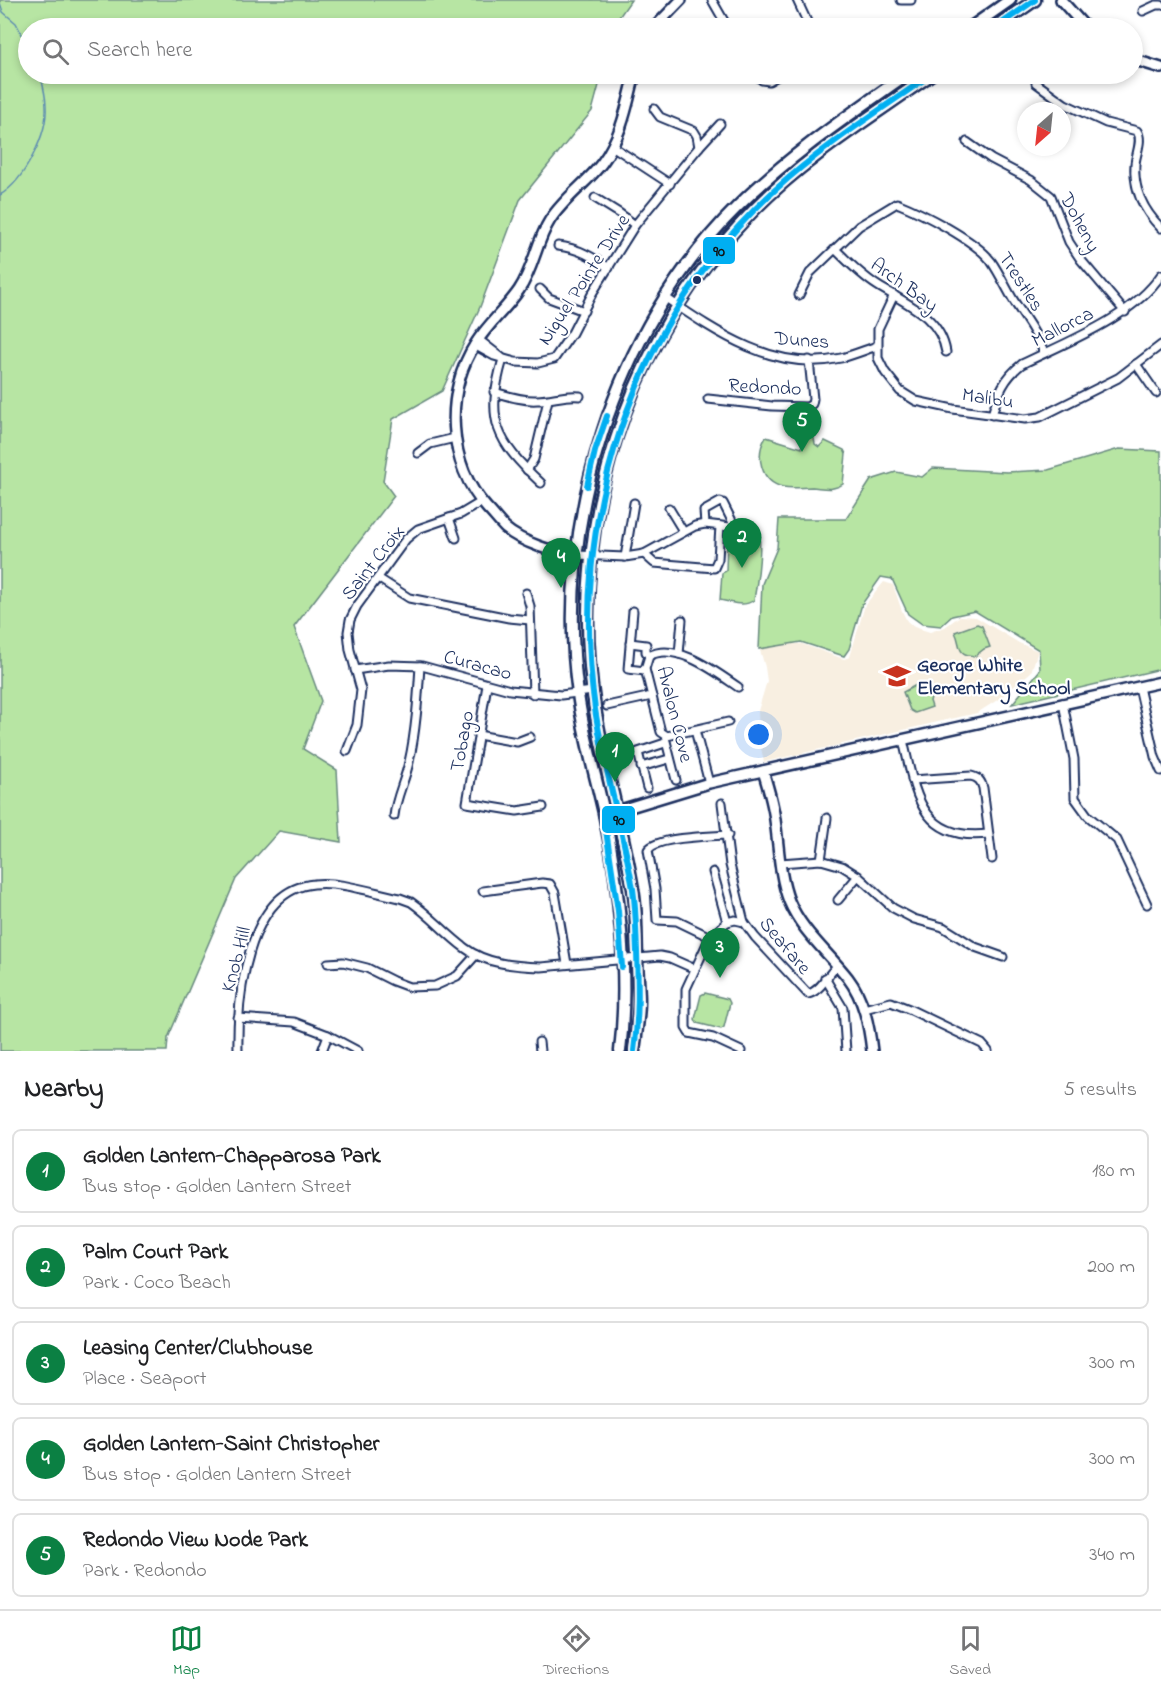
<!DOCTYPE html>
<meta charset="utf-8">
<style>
:root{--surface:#fff;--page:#f2f2f2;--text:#202124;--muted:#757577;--line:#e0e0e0;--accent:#0b8043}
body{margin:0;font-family:"Indie Flower",sans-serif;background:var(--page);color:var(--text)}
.compass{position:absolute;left:1017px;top:102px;width:54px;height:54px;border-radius:50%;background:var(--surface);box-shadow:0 3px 9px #0003;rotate:207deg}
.you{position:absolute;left:759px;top:735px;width:21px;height:21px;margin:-15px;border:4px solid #fff;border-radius:50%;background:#1a73e8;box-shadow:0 0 0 9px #1a73e833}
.badge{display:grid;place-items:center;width:39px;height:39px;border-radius:50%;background:var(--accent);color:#fff;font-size:20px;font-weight:700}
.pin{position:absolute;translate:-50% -50px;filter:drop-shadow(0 2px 3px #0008)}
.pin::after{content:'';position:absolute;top:32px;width:21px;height:18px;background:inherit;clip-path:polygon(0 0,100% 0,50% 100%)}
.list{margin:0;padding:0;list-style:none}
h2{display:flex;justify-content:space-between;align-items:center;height:78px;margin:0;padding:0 24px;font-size:26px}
h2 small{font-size:20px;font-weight:400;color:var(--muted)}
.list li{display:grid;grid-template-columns:39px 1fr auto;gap:18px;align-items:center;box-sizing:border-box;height:84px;margin:0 12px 12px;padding:0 12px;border:2px solid var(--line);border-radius:9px}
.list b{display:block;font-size:22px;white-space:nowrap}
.list p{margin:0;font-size:20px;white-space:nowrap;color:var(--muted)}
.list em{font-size:20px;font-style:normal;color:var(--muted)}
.icon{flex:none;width:33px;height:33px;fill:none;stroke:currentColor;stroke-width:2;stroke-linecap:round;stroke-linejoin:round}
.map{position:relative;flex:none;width:1161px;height:1051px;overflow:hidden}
.search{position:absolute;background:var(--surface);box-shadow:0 3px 9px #0003;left:18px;right:18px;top:18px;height:66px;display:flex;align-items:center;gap:15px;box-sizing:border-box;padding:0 21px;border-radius:33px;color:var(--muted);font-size:22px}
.sheet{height:558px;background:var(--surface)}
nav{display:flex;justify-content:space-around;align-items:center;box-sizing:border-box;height:84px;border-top:2px solid var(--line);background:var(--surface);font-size:16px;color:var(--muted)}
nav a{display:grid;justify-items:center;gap:3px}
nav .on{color:var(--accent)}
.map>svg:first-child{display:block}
.built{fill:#f8efe1}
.green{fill:#b7e5a3;stroke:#698a80;stroke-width:1.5}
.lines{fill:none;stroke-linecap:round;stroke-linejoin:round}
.stream{stroke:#5c8bb1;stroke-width:1.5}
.street-casing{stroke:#1b2f5e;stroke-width:11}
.secondary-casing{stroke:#1b2f5e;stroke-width:14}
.primary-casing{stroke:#1b2f5e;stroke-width:15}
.street{stroke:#fff;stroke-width:7}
.secondary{stroke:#fff;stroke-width:9}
.primary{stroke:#fff;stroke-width:10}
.bus-1-casing{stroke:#fff;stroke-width:10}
.bus-1{stroke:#00aff2;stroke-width:6}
.bus-dot{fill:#1b2f5e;stroke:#fff;stroke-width:2}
.labels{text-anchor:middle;stroke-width:4.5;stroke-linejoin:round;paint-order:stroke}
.street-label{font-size:20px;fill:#1b2f5e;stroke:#fff}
.poi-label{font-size:20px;font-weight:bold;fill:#1b2f5e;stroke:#fff;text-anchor:start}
.line-badge{stroke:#fff;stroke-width:2}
.pale-badge-label{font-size:16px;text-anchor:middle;font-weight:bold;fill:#111}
</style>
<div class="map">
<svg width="1161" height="1051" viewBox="0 0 1161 1051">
<rect width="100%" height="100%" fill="#fff"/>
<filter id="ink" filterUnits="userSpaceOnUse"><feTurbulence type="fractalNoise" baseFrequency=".0167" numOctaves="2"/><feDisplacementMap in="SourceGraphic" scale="12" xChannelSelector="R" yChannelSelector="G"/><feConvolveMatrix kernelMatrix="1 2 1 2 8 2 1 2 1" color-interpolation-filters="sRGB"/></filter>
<g filter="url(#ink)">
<polygon class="built" points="884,582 893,585 902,611 907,621 914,627 930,632 945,627 960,616 976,617 1019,643 1038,651 1031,672 999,699 977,713 764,762 760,743 758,711 767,681 765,667 760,650 781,644 802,644 844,659 850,657 865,605"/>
<g class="green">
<polygon points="0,0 631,0 617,20 615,28 28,28 28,74 602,74 592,111 520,200 480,307 442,391 393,419 383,481 394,496 294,627 321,701 303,749 337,770 341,842 279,831 236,879 168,1038 167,1051 0,1051"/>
<path d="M810 414 815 444 819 447 825 441 844 450 846 454 843 484C833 491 824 488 812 487 803 487 792 489 783 487 760 482 755 454 766 437L802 448 803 415Z"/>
<polygon points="1119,449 1161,451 1161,669 1012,704 1040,670 1039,650 975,611 952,616 941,626 922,624 908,614 892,579 881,577 862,604 849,649 844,656 801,642 759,649 762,584 777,548 779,519 846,519 871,480 896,472 922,477 933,468 1007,472 1048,470"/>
<path d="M750 524H755C765 537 757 583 754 600 743 608 732 602 720 600L722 573 726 571 727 539 740 533 739 528Z"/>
<path d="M977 624 982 626 990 647 984 649 975 656C955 655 962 645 955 632Z"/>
<path d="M916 685C925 685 927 687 932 695L930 701 932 707 915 713 910 710 903 692Z"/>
<polygon points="705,993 728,999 730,1003 724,1027 721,1029 697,1023 695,1019 701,995"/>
</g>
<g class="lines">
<g class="stream">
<polyline points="0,3 3,12 16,23 28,46"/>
<path d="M0 195C24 181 48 134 46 106 46 95 42 84 41 74"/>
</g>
<defs>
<g id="street">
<polyline points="712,0 728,28"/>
<polyline points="797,0 810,28"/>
<polyline points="901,0 911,0"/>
<polyline points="1143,11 1156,5 1161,5"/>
<polyline points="756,74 762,80 769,81 781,74"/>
<path d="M1036 83 1065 104 1106 123 1137 131C1143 140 1136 153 1135 164 1133 190 1143 210 1161 228"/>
<polyline points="654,109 660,117 694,131 697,136 699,147"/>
<polyline points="967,142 991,159 1031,180 1051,196 1069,242 1081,260 1125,312"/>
<polyline points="612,146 670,184"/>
<polyline points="595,198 619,213 635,225"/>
<path d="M558 246C578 248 593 257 609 268"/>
<path d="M835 249C848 262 862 276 878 286 905 303 940 316 946 352"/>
<polyline points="540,289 549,298 584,311"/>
<path d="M799 295 810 273 859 226 897 203C922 213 975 240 991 261 1000 274 1006 288 1014 301 1025 319 1037 333 1044 353"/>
<polyline points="894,295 878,329 878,358 885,372 900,391 916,401 953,409 1025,419 1040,417 1118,378 1161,345"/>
<path d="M666 298C717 333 776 373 841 358 853 355 865 350 877 346"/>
<polyline points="478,339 501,357"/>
<polyline points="474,345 494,356 515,362 538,363 554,359 572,333 593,292 635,225 699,147 720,124"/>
<path d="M503 359C485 421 496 441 541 483"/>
<polyline points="1136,364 1156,393"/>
<path d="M494 392C508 396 523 401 537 400 552 400 565 394 580 396"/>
<polyline points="708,399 772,406 807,407 812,404 813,399 809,360"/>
<path d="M992 415C998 393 1004 378 1022 364 1067 342 1133 317 1161 275"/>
<polyline points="418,453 430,444 455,438"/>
<polyline points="527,470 534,459 548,400"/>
<polyline points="669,508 683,531"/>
<polyline points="449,518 456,538"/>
<polyline points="644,554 654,563 714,568 718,559 720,526"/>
<polyline points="577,555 625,557 644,554 695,526 705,524 730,527 734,525 723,503 720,502 704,511 705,524"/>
<polyline points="625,557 634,503"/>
<polyline points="378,578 409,598 509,618 530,620"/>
<polyline points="526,593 530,606 533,694"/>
<polyline points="633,611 628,669 645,671"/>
<polyline points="630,643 646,645 646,652 649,656"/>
<polyline points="679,654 682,620"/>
<path d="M649 656C676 641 716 672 738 687"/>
<polyline points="649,656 645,669 661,732 667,736"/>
<polyline points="355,670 389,665 422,666 510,690 561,695 593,691"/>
<polyline points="487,685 467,803 517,811 543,807"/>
<polyline points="1139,687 1155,757 1161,771"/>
<polyline points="1063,703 1074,759 1075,798 1088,816 1117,840 1147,904"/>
<polyline points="607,706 652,696"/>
<polyline points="695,730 709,783"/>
<polyline points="478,735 517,742 530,737"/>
<polyline points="667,736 728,722"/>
<path d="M903 740C915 790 919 842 988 834"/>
<polyline points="666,741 676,780"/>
<polyline points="347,751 357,725 361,690 350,650 348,632 350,620 357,606 406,539 418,529 461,514 481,502"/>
<polyline points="641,767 669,759"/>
<path d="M912 780 971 776C979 778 981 781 983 788L992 859"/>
<polyline points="647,788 638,752 665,743"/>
<path d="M722 803 730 865 744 922 755 937 808 994C820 992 828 974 837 966"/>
<path d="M394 816C396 797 405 781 409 762 416 731 418 698 420 666"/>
<polyline points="821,860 827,818"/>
<polyline points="780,863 821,860 842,866 858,876 893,908 914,919 943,927 975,947 1003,957"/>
<polyline points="713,872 727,922 710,937 686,989 686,1028 689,1033 713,1038 741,1051"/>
<polyline points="483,891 542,883 550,884 555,893 567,964"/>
<polyline points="838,900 858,876"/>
<polyline points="727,922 735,920 744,922"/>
<path d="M710 937 677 921 657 920 655 889 648 850C656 837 712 836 728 835"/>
<polyline points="328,963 343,962 367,968 393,981 409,987 435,986 457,976 476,955"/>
<polyline points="825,978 843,1008 846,1051"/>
<polyline points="864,1009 891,1002 909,1009 982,1044 988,1051"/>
<polyline points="238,1018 294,1022 328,1035 358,1051"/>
<polyline points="539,1042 540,1051"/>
<path d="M238 1051C237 1000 246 890 314 884 340 881 374 893 400 898L411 902C431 916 446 934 465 948 486 964 515 966 541 967L660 956 670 958 695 969"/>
<polyline points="322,1051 328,1035"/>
</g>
<g id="secondary">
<polyline points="1061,0 1086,28"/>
<polyline points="654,28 681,0"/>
<polyline points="1132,59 1161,68"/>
<path d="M577 555C556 554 521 542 505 528 499 522 493 514 487 508 447 464 444 392 476 343 488 324 506 309 519 290 534 268 536 242 550 220 565 197 587 183 602 163 622 136 627 105 635 74"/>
<path d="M763 771C768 787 773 803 775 820 779 847 779 875 789 901 802 932 828 952 848 978 864 999 869 1025 872 1051"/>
<polyline points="604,815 709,783 1161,682"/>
</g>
<g id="primary">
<polyline points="970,28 1010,0"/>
<polyline points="995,28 1035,0"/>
<path d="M620 1051C629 976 619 887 604 813 595 773 583 734 578 694 554 524 614 329 737 207 788 156 848 116 907 74"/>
<path d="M634 1051C636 1035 639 1017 639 1001 639 986 637 971 637 956 636 934 637 911 633 889 623 828 605 769 595 708 567 527 625 340 755 209 807 156 872 117 932 74"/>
</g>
</defs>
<use href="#street" class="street-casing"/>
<use href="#secondary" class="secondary-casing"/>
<use href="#primary" class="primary-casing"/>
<use href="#street" class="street"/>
<use href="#secondary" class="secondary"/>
<use href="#primary" class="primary"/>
<defs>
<g id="bus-1">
<polyline points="995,28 1035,0"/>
<polyline points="587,486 595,451 607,416"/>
<polyline points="604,817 618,911 622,967"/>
<path d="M634 1051C639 1016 638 986 637 951 636 930 636 910 633 889 623 829 604 769 595 709 568 519 632 321 775 190 823 146 879 111 932 74"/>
</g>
</defs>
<use href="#bus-1" class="bus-1-casing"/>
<use href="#bus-1" class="bus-1"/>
</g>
</g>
<defs>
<symbol id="school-bare" viewBox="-9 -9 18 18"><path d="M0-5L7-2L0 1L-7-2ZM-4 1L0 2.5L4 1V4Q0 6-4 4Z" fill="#c8321e" stroke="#fff" stroke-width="2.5" paint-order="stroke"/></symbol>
</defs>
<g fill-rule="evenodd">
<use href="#school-bare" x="878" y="657" width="38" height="38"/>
</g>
<circle class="bus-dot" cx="697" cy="280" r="5"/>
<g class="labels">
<g class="street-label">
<text transform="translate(1081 222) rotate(62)" y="7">Doheny</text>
<text transform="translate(583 279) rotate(-57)" y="7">Niguel Pointe Drive</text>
<text transform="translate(1022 281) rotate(57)" y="7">Trestles</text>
<text transform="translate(905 284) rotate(36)" y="7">Arch Bay</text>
<text transform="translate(1062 326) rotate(-27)" y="7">Mallorca</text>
<text transform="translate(802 339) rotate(4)" y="7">Dunes</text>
<text transform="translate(765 386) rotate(3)" y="7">Redondo</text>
<text transform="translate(988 397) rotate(8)" y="7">Malibu</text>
<text transform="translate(372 562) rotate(-52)" y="7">Saint Croix</text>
<text transform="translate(478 664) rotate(15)" y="7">Curacao</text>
<text transform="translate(676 714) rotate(76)" y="7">Avalon Cove</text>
<text transform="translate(461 741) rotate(-80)" y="7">Tobago</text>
<text transform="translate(786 945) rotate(50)" y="7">Seafare</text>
<text transform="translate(235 959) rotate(-75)" y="7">Knob Hill</text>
</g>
<g class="poi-label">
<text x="917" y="671">George White<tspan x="917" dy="23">Elementary School</tspan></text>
</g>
</g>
<g class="line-badge">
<rect x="702" y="236" width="34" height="29" rx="6" fill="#00aff2"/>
<rect x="601" y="805" width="35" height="29" rx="6" fill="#00aff2"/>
</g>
<g class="pale-badge-label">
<text x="719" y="256">90</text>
<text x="619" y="825">90</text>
</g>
</svg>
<svg class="compass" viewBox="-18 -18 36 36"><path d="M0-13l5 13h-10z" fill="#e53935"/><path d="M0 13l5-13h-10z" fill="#757577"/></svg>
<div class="you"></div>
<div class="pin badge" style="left:615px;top:782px">1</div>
<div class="pin badge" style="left:742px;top:568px">2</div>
<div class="pin badge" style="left:720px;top:978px">3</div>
<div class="pin badge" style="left:561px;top:588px">4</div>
<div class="pin badge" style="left:802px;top:452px">5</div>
<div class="search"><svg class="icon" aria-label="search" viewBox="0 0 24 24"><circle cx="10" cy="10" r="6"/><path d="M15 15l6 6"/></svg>Search here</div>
</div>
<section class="sheet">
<h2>Nearby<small>5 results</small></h2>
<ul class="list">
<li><span class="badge">1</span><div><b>Golden Lantern-Chapparosa Park</b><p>Bus stop · Golden Lantern Street</p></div><em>180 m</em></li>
<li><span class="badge">2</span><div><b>Palm Court Park</b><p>Park · Coco Beach</p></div><em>200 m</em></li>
<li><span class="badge">3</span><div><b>Leasing Center/Clubhouse</b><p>Place · Seaport</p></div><em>300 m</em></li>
<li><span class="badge">4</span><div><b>Golden Lantern-Saint Christopher</b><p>Bus stop · Golden Lantern Street</p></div><em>300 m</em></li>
<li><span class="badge">5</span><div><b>Redondo View Node Park</b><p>Park · Redondo</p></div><em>340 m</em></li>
</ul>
</section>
<nav>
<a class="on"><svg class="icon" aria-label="map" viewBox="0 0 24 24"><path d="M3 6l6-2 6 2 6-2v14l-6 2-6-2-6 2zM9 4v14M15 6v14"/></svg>Map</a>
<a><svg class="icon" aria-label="directions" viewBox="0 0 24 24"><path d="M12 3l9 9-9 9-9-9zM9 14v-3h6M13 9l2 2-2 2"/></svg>Directions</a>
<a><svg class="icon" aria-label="saved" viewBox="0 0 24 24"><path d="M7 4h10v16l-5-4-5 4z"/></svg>Saved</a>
</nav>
